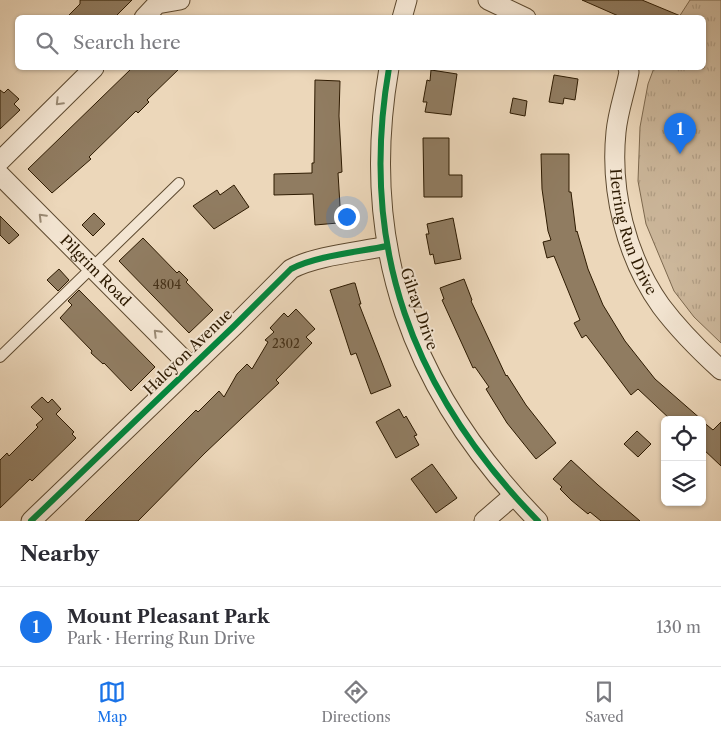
<!DOCTYPE html>
<meta charset="utf-8">
<style>
:root{--surface:#fff;--page:#f2f2f3;--text:#2b2b33;--muted:#7c7c81;--line:#e1e1e2;--accent:#1a73e8}
body{margin:0;font-family:"Libre Caslon Text",serif;background:var(--page);color:var(--text)}
.controls{position:absolute;right:15px;bottom:15px;display:grid;overflow:hidden;border-radius:8px;box-shadow:0 1px 4px #0004}
.controls button{width:45px;height:45px;display:grid;place-items:center;padding:0;border:0;border-bottom:1px solid var(--line);background:var(--surface);color:var(--text);font:25px sans-serif}
.you{position:absolute;left:346px;top:216px;width:18px;height:18px;margin:-12px;border:4px solid #fff;border-radius:50%;background:#1a73e8;box-shadow:0 0 0 8px #1a73e833}
.badge{display:grid;place-items:center;width:32px;height:32px;border-radius:50%;background:var(--accent);color:#fff;font-size:16px;font-weight:700}
.pin{position:absolute;translate:-50% -41px;filter:drop-shadow(0 1px 2px #0008)}
.pin::after{content:'';position:absolute;top:26px;width:18px;height:15px;background:inherit;clip-path:polygon(0 0,100% 0,50% 100%)}
.list{margin:0;padding:0;list-style:none}
h2{display:flex;justify-content:space-between;align-items:center;height:65px;margin:0;padding:0 20px;font-size:21px}
h2 small{font-size:16px;font-weight:400;color:var(--muted)}
.list li{display:grid;grid-template-columns:32px 1fr auto;gap:15px;align-items:center;box-sizing:border-box;height:80px;padding:0 20px;border-top:1px solid var(--line)}
.list b{display:block;font-size:19px;white-space:nowrap}
.list p{margin:0;font-size:16px;white-space:nowrap;color:var(--muted)}
.list em{font-size:16px;font-style:normal;color:var(--muted)}
.icon{flex:none;width:28px;height:28px;fill:none;stroke:currentColor;stroke-width:2;stroke-linecap:round;stroke-linejoin:round}
.map{position:relative;flex:none;width:721px;height:521px;overflow:hidden}
.search{position:absolute;background:var(--surface);box-shadow:0 1px 4px #0004;left:15px;right:15px;top:15px;height:55px;display:flex;align-items:center;gap:12px;box-sizing:border-box;padding:0 18px;border-radius:8px;color:var(--muted);font-size:19px}
.sheet{height:145px;background:var(--surface)}
nav{display:flex;justify-content:space-around;align-items:center;box-sizing:border-box;height:70px;border-top:1px solid var(--line);background:var(--surface);font-size:14px;color:var(--muted)}
nav a{display:grid;justify-items:center;gap:2px}
nav .on{color:var(--accent)}
.map>svg:first-child{display:block}
.park{fill:url(#park-tufts);stroke:#7c684e}
.building{fill:#907c61;stroke:#2d1a01}
.lines{fill:none;stroke-linecap:round;stroke-linejoin:round}
.lane-casing{stroke:#5d492f;stroke-width:12}
.street-casing{stroke:#5d492f;stroke-width:21}
.lane{stroke:#f3e5d2;stroke-width:10}
.street{stroke:#f3e5d2;stroke-width:19}
.cycleway-casing{stroke:#f3e5d2;stroke-width:9}
.cycleway{stroke:#00873e;stroke-width:6}
.oneway{stroke:#9a8a74}
.labels{text-anchor:middle;stroke-width:4;stroke-linejoin:round;paint-order:stroke}
.number-label{font-size:12px;fill:#463219}
.street-label{font-size:15px;fill:#2d1a01;stroke:#f3e5d2}
</style>
<div class="map">
<svg width="721" height="521" viewBox="0 0 721 521">
<defs>
<pattern id="park-tufts" width="24" height="20" patternUnits="userSpaceOnUse" patternTransform="scale(1.25)"><rect width="24" height="20" fill="#ccb79b"/><path d="M3 7l-1-3M5 7V3M7 7l1-3M15 17l-1-3M17 17v-4M19 17l1-3" fill="none" stroke="#b09d84"/></pattern>
</defs>
<rect width="100%" height="100%" fill="#ecd7ba"/>
<filter id="stains"><feTurbulence type="fractalNoise" baseFrequency=".004" numOctaves="4"/><feColorMatrix values="0 0 0 0 .2 0 0 0 0 .09 0 0 0 0 .02 0 0 0 .5 -.17"/></filter>
<radialGradient id="worn" r=".72"><stop offset=".6" stop-color="#630" stop-opacity="0"/><stop offset="1" stop-color="#630" stop-opacity=".3"/></radialGradient>
<polygon class="park" points="690,0 721,0 721,343 694,317 674,291 646,224 638,181 640,127 648,84 654,68 704,68 704,18 679,17"/>
<g class="building">
<polygon points="80,0 132,0 114,18 66,18 80,4"/>
<polygon points="582,0 642,0 683,17 623,18"/>
<polygon points="132,68 180,68 147,100 149,102 138,113 136,111 89,157 91,159 52,193 28,169"/>
<polygon points="431,70 457,74 451,115 425,112 427,102 423,102 427,80 430,81"/>
<polygon points="554,75 578,79 575,100 564,98 563,104 549,102"/>
<polygon points="315,80 340,81 339,116 342,172 338,173 341,222 338,223 315,225 313,194 274,195 274,174 312,173 312,163 314,163"/>
<polygon points="8,89 19,99 14,104 20,110 0,129 0,90 4,93"/>
<polygon points="513,98 527,101 525,116 510,113"/>
<polygon points="423,138 449,138 449,175 462,175 462,197 424,197"/>
<polygon points="541,154 569,154 569,192 571,192 576,232 577,231 588,269 603,305 625,341 655,379 702,420 671,420 638,389 631,395 586,335 582,338 574,323 580,320 554,256 547,258 543,242 551,240 548,231 542,189"/>
<polygon points="234,185 249,207 214,229 193,206 217,190 220,195"/>
<polygon points="94,213 105,224 93,236 82,225"/>
<polygon points="0,216 19,235 9,244 0,235"/>
<polygon points="453,218 461,259 435,264 433,254 430,255 426,234 429,234 427,224"/>
<polygon points="143,238 177,273 179,271 188,280 186,282 213,310 189,333 119,261"/>
<polygon points="59,269 69,280 58,291 47,280"/>
<polygon points="464,279 472,300 471,301 506,376 507,375 526,405 556,443 536,459 507,423 486,389 489,387 475,367 473,368 442,300 444,299 440,288"/>
<polygon points="353,283 355,283 361,304 359,304 391,386 371,394 356,353 351,355 330,290"/>
<polygon points="79,290 155,367 131,391 104,363 103,364 91,353 92,351 60,318 72,305 68,301"/>
<polygon points="296,309 315,329 306,337 312,343 276,380 279,383 205,453 138,521 85,521 196,410 198,412 219,391 224,397 237,374 247,364 252,369 268,342 265,340 274,332 270,328 284,313 288,317"/>
<polygon points="42,397 48,403 52,399 61,409 56,414 74,432 72,434 76,438 32,481 30,479 0,508 0,460 7,453 9,456 38,427 36,425 43,419 31,407"/>
<polygon points="399,409 404,418 406,416 417,435 414,436 419,445 396,458 376,422"/>
<polygon points="702,421 713,430 721,422 721,466 702,448"/>
<polygon points="637,431 651,444 638,457 624,444"/>
<polygon points="571,460 598,485 640,521 601,521 590,512 588,514 571,500 560,489 562,487 553,479"/>
<polygon points="432,464 457,498 436,513 411,479"/>
</g>
<g class="lines">
<defs>
<polyline id="lane" points="0,357 179,183"/>
<g id="street">
<polyline points="488,0 526,18"/>
<polyline points="144,18 157,4 180,0"/>
<polyline points="402,18 407,0"/>
<path d="M389 68C358 247 412 392 538 521"/>
<path id="s1" d="M628 68 629 72C625 93 618 111 616 132 610 191 626 257 661 306 679 330 699 350 721 370"/>
<polyline points="0,161 94,68"/>
<path id="s2" d="M0 175 191 367"/>
<path d="M31 521 234 326 291 269C315 256 358 252 387 246"/>
<polyline points="484,521 513,496"/>
</g>
</defs>
<use href="#lane" class="lane-casing"/>
<use href="#street" class="street-casing"/>
<use href="#lane" class="lane"/>
<use href="#street" class="street"/>
<defs>
<g id="cycleway">
<path d="M389 68C358 247 412 392 538 521"/>
<path d="M31 521 234 326 291 269C315 256 358 252 387 246"/>
</g>
</defs>
<use href="#cycleway" class="cycleway-casing"/>
<use href="#cycleway" class="cycleway"/>
</g>
<defs><path id="oneway-chevron" d="M-2-3.5L2.5 0L-2 3.5" fill="none" stroke-width="1.6" stroke-linecap="round" stroke-linejoin="round" transform="scale(1.25)"/></defs>
<g class="oneway">
<use href="#oneway-chevron" transform="translate(59 102) rotate(135)"/>
<use href="#oneway-chevron" transform="translate(42 217) rotate(-135)"/>
<use href="#oneway-chevron" transform="translate(157 333) rotate(-135)"/>
</g>
<g class="labels">
<g class="number-label">
<text x="167" y="289">4804</text>
<text x="286" y="348">2302</text>
</g>
<g class="street-label">
<text dy="5" stroke="none"><textPath href="#s1" startOffset="168">Herring Run Drive</textPath></text>
<text dy="5" stroke="none"><textPath href="#s2" startOffset="135">Pilgrim Road</textPath></text>
<text transform="translate(419 309) rotate(71)" y="5">Gilray Drive</text>
<text transform="translate(188 352) rotate(-44)" y="5">Halcyon Avenue</text>
</g>
</g>
<rect width="100%" height="100%" filter="url(#stains)"/>
<rect width="100%" height="100%" fill="url(#worn)"/>
</svg>
<div class="controls">
<button><svg class="icon" aria-label="locate" viewBox="0 0 24 24"><circle cx="12" cy="12" r="6"/><path d="M12 2v4M12 18v4M2 12h4M18 12h4"/></svg></button>
<button><svg class="icon" aria-label="layers" viewBox="0 0 24 24"><path d="M12 4l9 5-9 5-9-5zM3 14l9 5 9-5"/></svg></button>
</div>
<div class="you"></div>
<div class="pin badge" style="left:680px;top:154px">1</div>
<div class="search"><svg class="icon" aria-label="search" viewBox="0 0 24 24"><circle cx="10" cy="10" r="6"/><path d="M15 15l6 6"/></svg>Search here</div>
</div>
<section class="sheet">
<h2>Nearby<small></small></h2>
<ul class="list">
<li><span class="badge">1</span><div><b>Mount Pleasant Park</b><p>Park · Herring Run Drive</p></div><em>130 m</em></li>
</ul>
</section>
<nav>
<a class="on"><svg class="icon" aria-label="map" viewBox="0 0 24 24"><path d="M3 6l6-2 6 2 6-2v14l-6 2-6-2-6 2zM9 4v14M15 6v14"/></svg>Map</a>
<a><svg class="icon" aria-label="directions" viewBox="0 0 24 24"><path d="M12 3l9 9-9 9-9-9zM9 14v-3h6M13 9l2 2-2 2"/></svg>Directions</a>
<a><svg class="icon" aria-label="saved" viewBox="0 0 24 24"><path d="M7 4h10v16l-5-4-5 4z"/></svg>Saved</a>
</nav>
